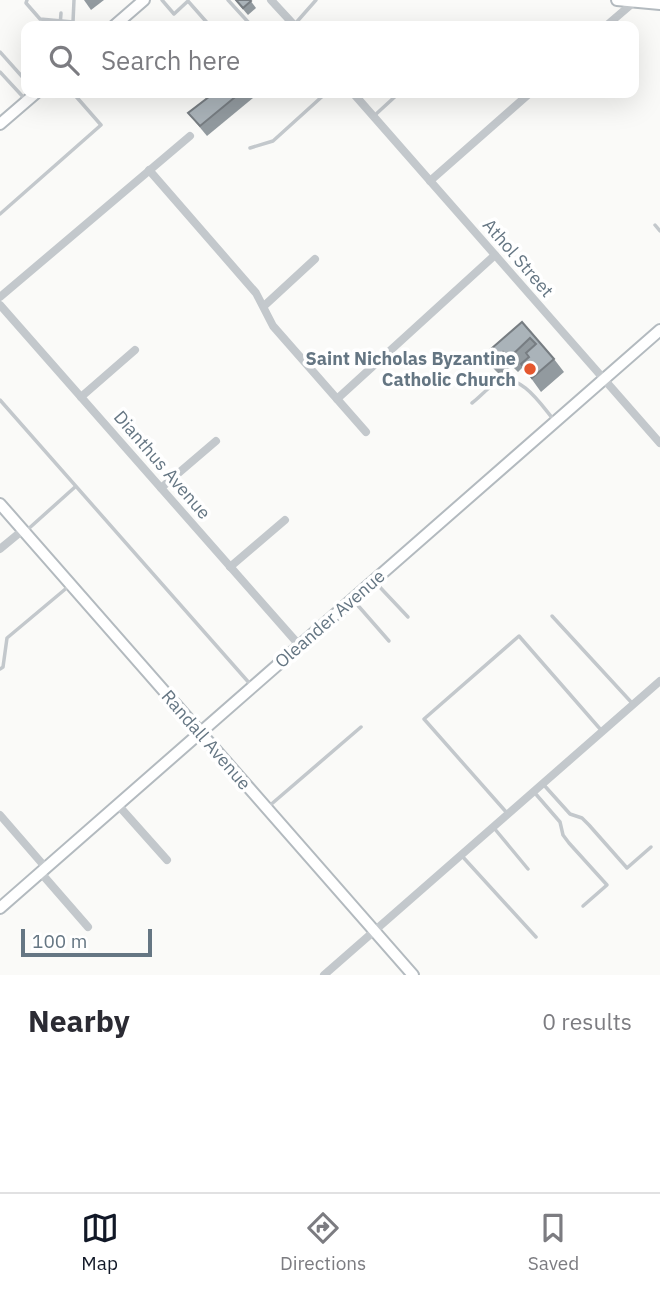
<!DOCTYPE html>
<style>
:root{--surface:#fff;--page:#f2f2f3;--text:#2b2b33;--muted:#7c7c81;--line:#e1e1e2;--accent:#111827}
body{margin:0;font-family:"IBM Plex Sans",sans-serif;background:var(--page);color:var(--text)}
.scale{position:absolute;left:21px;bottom:18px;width:131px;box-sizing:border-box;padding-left:7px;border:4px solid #657683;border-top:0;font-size:19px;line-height:24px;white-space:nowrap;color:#657683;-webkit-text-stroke:5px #fff;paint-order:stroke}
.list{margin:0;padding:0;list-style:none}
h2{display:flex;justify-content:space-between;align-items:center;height:91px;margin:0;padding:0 28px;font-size:30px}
h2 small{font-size:23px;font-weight:400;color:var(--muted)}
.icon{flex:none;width:38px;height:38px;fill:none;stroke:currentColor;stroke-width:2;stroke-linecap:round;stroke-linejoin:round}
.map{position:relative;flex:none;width:660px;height:975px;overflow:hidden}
.search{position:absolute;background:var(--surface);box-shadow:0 7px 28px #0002;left:21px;right:21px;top:21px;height:77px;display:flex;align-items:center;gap:18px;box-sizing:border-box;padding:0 24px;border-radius:14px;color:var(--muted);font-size:26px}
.sheet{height:217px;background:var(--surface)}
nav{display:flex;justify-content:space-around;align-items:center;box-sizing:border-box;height:98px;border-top:2px solid var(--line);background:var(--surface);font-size:19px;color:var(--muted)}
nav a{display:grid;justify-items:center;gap:4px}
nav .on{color:var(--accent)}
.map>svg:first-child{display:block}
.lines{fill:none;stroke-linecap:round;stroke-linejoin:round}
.secondary-casing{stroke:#b3babf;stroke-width:14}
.lane{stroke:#c3c8cc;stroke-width:3.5}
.street{stroke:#c3c8cc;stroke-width:8}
.secondary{stroke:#fff;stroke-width:10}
.wall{fill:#929a9f}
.building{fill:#aab3b9;stroke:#777d82;stroke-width:2}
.poi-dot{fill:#e4572e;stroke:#fff;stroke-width:2.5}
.labels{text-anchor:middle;stroke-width:7;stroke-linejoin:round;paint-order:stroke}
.street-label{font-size:18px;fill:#657683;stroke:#fff}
.poi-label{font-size:18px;font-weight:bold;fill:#657683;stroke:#fff;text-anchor:end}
</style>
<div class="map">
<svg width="660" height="975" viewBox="0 0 660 975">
<rect width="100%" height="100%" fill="#fafaf8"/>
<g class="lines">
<defs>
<g id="secondary">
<polyline points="617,0 660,4"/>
<polyline points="114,26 144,0"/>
<polyline points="0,124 36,93"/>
<polyline points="0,504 413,975"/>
<polyline points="0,908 660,330"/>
</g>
</defs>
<use href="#secondary" class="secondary-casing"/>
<g class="lane">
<polyline points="27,0 26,3 40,19 73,22 74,0"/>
<polyline points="162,0 174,14 188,1 210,26"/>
<polyline points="228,0 249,23 255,26"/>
<polyline points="294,25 316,0"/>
<polyline points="60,26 61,13"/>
<polyline points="0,52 26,81"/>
<polyline points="0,72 25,99"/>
<polyline points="375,115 399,93"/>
<polyline points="250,148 273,141 326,93"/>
<polyline points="0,214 101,125 73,93"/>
<polyline points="655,225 660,231"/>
<polyline points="0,400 251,685"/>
<path d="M472 403C480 397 489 386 498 382 521 372 542 406 554 420"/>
<polyline points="26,531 75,487"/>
<polyline points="375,582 408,617"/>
<polyline points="354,601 389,641"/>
<polyline points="552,616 632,703"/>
<polyline points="0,669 3,667 7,638 69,586"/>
<polyline points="543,784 570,814 582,818 589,825 627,868 651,847"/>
<polyline points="534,792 560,822 563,835 569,843 607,885 583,906"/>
<polyline points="268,807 361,727"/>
<polyline points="507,813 424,719 519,636 601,730"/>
<polyline points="494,828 528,869"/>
<polyline points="462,856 536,937"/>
</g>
<g class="street">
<polyline points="271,0 295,26"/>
<polyline points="606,26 634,2"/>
<polyline points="353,93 660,443"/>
<polyline points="149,170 256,293 273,326 366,432"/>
<polyline points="430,181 530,93"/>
<polyline points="0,297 190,136"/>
<polyline points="0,305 300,646"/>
<polyline points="264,306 315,259"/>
<polyline points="81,397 135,350"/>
<polyline points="337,399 495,255"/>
<polyline points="161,488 216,441"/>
<polyline points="0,549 23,530"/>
<polyline points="230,567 285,520"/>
<polyline points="118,805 167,860"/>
<polyline points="0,815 46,868"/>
<polyline points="41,873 88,927"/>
<polyline points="324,975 660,681"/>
</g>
<use href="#secondary" class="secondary"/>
</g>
<g class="wall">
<polygon points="84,0 104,0 91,10"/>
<polygon points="235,0 250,0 256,8 248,15"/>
<polygon points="214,93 259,93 207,136 188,113"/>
<polygon points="522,322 554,359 564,372 541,392 523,367 518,372 512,366 501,376 494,369 484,355"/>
</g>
<g class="building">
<polygon points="236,0 250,0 251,1 243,8"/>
<polygon points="214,93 240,93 200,126 188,113"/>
<polygon points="522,322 554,359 532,378 521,364 529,357 526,353 536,344 530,338 509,358 503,352 492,363 484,355"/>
</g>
<circle class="poi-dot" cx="530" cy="369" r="7"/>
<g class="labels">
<g class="street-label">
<text transform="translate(518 258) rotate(49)" y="6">Athol Street</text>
<text transform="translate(162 465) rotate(49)" y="6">Dianthus Avenue</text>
<text transform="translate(330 619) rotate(-41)" y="6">Oleander Avenue</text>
<text transform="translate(206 740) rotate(49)" y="6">Randall Avenue</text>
</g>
<g class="poi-label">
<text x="516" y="365">Saint Nicholas Byzantine<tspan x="516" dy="21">Catholic Church</tspan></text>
</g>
</g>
</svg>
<div class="scale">100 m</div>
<div class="search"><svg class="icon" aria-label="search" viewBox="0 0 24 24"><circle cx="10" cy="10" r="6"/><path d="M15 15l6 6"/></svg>Search here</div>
</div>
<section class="sheet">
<h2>Nearby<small>0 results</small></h2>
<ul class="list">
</ul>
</section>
<nav>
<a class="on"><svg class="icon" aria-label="map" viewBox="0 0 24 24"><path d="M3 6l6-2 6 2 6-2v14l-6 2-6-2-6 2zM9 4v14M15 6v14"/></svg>Map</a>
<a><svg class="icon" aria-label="directions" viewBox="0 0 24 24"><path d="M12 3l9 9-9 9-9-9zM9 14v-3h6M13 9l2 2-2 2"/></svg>Directions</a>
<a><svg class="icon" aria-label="saved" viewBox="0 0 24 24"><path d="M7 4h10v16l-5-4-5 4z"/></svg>Saved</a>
</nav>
